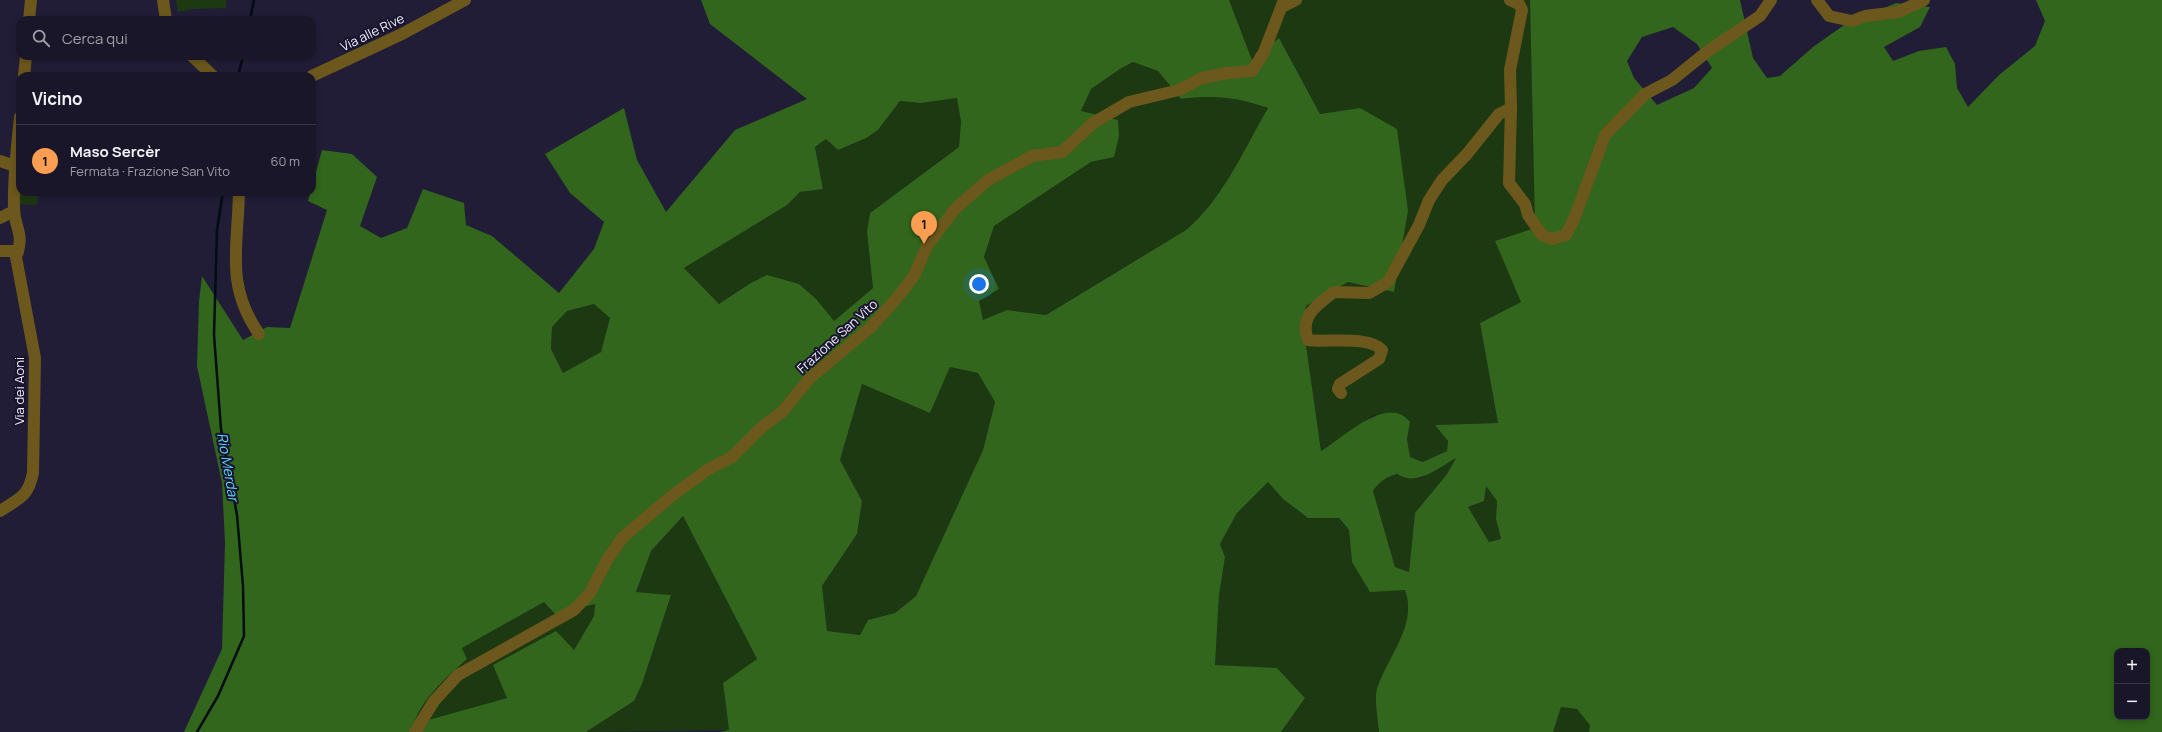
<!DOCTYPE html>
<html lang="it">
<meta charset="utf-8">
<style>
:root{--surface:#191629;--page:#262335;--text:#f1f3f6;--muted:#9f9fa8;--line:#373546;--accent:#fb9e52}
body{margin:0;font-family:Manrope,sans-serif;background:var(--page);color:var(--text)}
.controls{position:absolute;right:12px;bottom:12px;display:grid;overflow:hidden;border-radius:8px;box-shadow:0 2px 6px #0003}
.controls button{width:36px;height:36px;display:grid;place-items:center;padding:0;border:0;border-bottom:1px solid var(--line);background:var(--surface);color:var(--text);font:20px sans-serif}
.you{position:absolute;left:979px;top:284px;width:14px;height:14px;margin:-10px;border:3px solid #fff;border-radius:50%;background:#1a73e8;box-shadow:0 0 0 6px #1a73e833}
.badge{display:grid;place-items:center;width:26px;height:26px;border-radius:50%;background:var(--accent);color:#111;font-size:13px;font-weight:700}
.pin{position:absolute;translate:-50% -33px;filter:drop-shadow(0 1px 2px #0008)}
.pin::after{content:'';position:absolute;top:21px;width:14px;height:12px;background:inherit;clip-path:polygon(0 0,100% 0,50% 100%)}
.list{margin:0;padding:0;list-style:none}
h2{display:flex;justify-content:space-between;align-items:center;height:52px;margin:0;padding:0 16px;font-size:17px}
h2 small{font-size:13px;font-weight:400;color:var(--muted)}
.list li{display:grid;grid-template-columns:26px 1fr auto;gap:12px;align-items:center;box-sizing:border-box;height:72px;padding:0 16px;border-top:1px solid var(--line)}
.list b{display:block;font-size:15px;white-space:nowrap}
.list p{margin:0;font-size:13px;white-space:nowrap;color:var(--muted)}
.list em{font-size:13px;font-style:normal;color:var(--muted)}
.icon{flex:none;width:22px;height:22px;fill:none;stroke:currentColor;stroke-width:2;stroke-linecap:round;stroke-linejoin:round}
.map{position:relative;flex:none;width:2162px;height:732px;overflow:hidden}
.search{position:absolute;background:var(--surface);box-shadow:0 2px 6px #0003;left:16px;top:16px;width:300px;height:44px;display:flex;align-items:center;gap:10px;box-sizing:border-box;padding:0 14px;border-radius:12px;color:var(--muted);font-size:15px}
.panel{position:absolute;background:var(--surface);box-shadow:0 2px 6px #0003;left:16px;top:72px;width:300px;height:124px;border-radius:12px}
.map>svg:first-child{display:block}
.green{fill:#1c3912}
.forest{fill:#31661c;fill-rule:evenodd}
.lines{fill:none;stroke-linecap:round;stroke-linejoin:round}
.stream{stroke:#010d12;stroke-width:2.5}
.minor{stroke:#6c581c;stroke-width:12}
.labels{text-anchor:middle;stroke-width:4;stroke-linejoin:round;paint-order:stroke}
.street-label{font-size:13px;fill:#f1f0fe;stroke:#18142d}
.water-label{font-size:14px;font-style:italic;fill:#5dd7fe;stroke:#18142d}
</style>
<div class="map">
<svg width="2162" height="732" viewBox="0 0 2162 732">
<rect width="100%" height="100%" fill="#211d37"/>
<g class="green">
<polygon points="176,0 226,0 226,8 194,9 178,12"/>
<polygon points="1229,0 1530,0 1535,228 1521,302 1480,323 1498,423 1436,425 1448,441 1447,451 1423,462 1410,457 1407,439 1410,422 1374,415 1321,451 1304,331 1306,306 1348,282 1394,291 1360,108 1320,114 1279,38 1252,60"/>
<path d="M1133 62 1158 71 1181 99C1216 95 1234 97 1268 108 1244 149 1223 199 1186 230L1046 315 1007 310 983 321 978 301 999 289 984 257 994 226 1091 162 1114 157 1081 111 1091 89 1120 69Z"/>
<polygon points="957,98 961,122 959,147 870,213 867,232 873,288 834,321 749,284 719,304 684,268 787,205 800,192 823,189 815,146 826,139 838,150 878,130 900,101 921,103"/>
<polygon points="20,181 20,192 38,192 37,205 17,204"/>
<polygon points="594,304 610,318 601,352 563,373 551,349 552,327 567,311"/>
<polygon points="950,367 978,373 995,402 983,450 916,596 895,613 868,620 860,635 827,631 822,586 857,534 862,501 840,460 862,384 930,413"/>
<path d="M1457 457 1447 474 1415 513 1409 572 1395 567 1373 491C1387 470 1399 474 1421 478Z"/>
<path d="M1268 481 1283 499 1308 518H1338L1349 530 1352 562 1389 590H1405C1418 625 1387 657 1377 689 1374 698 1378 721 1379 732H1281L1305 698 1277 669 1215 665 1219 594 1225 557 1220 544 1237 513Z"/>
<polygon points="1486,486 1497,501 1496,519 1501,539 1489,542 1468,507 1484,501"/>
<polygon points="683,516 757,659 723,683 729,730 586,732 634,701 642,684 671,595 636,592 651,551"/>
<path d="M544 602 555 614 595 603 594 616 574 650 507 698 413 725C422 698 447 677 467 659L462 648Z"/>
<polygon points="1561,707 1577,709 1591,725 1589,732 1553,732"/>
</g>
<path class="forest" d="M701 0H1229L1252 60 1279 38 1320 114 1360 108 1397 129 1408 211 1394 292 1348 282 1306 306 1304 331 1321 451C1343 438 1388 393 1410 422L1407 439 1410 457 1423 462 1447 451 1448 441 1435 425 1498 423 1480 323 1521 302 1495 241 1535 228 1530 0H1740L1753 58 1767 78 1780 76 1813 47 1844 25 1896 3 1930 7 1920 27 1884 47 1893 61 1919 51 1946 47 1955 64 1957 88 1968 107 1999 75 2035 46 2045 21 2036 0H2162V732H1589L1590 725 1577 709 1561 707 1553 732H1379C1378 721 1374 698 1377 689 1387 657 1418 625 1405 590L1370 592 1352 562 1349 530 1339 518H1308L1283 499 1268 482 1237 513 1220 544 1225 557 1219 595 1215 665 1277 668 1305 698 1281 732H720L729 730 723 683 757 659 683 516 651 551 636 592 671 595 642 684 634 701 586 732H184L222 649 225 543 222 483 197 366 199 301 202 276 243 340 267 327 290 328 327 210 308 201 322 150 352 154 377 177 360 226 381 238 407 228 423 189 464 203 466 225 492 236 559 293 594 249 604 222 570 193 545 154 624 108 637 160 666 212 735 130 807 99 710 24ZM1673 27 1697 44 1712 68 1694 88 1657 105 1634 78 1627 61 1642 37ZM1133 62 1158 71 1181 99C1216 95 1234 97 1268 108 1244 149 1223 199 1186 230L1046 315 1007 310 983 320 979 301 999 289 984 257 994 226 1091 162 1114 157 1119 136 1118 120 1081 111 1091 89 1120 69ZM957 98 961 122 959 147 870 213 867 232 873 288 834 321 816 299 799 284 767 275 749 284 719 304 684 268 787 205 800 192 823 189 815 147 826 139 838 150 866 138 878 130 900 101 921 103ZM594 304 610 318 601 352 563 373 551 349 552 327 567 311ZM950 367 978 373 995 402 983 450 916 596 895 613 868 620 860 635 827 631 822 586 857 534 862 501 840 460 862 384 930 413ZM1456 458 1447 474 1415 513 1409 572 1395 567 1373 491C1380 481 1386 477 1397 474 1417 487 1438 468 1456 458ZM1486 486 1497 501 1496 519 1501 539 1489 542 1468 507 1484 501ZM544 602 555 614 595 604 594 616 574 650 556 631 493 665 507 698 414 724C421 699 448 676 467 659L462 648ZM2117 651H2147V717H2117Z"/>
<g class="lines">
<g class="stream">
<polyline points="250,20 254,0"/>
<polyline points="238,76 243,56"/>
<polyline points="197,732 218,696 244,636 243,586 237,515 221,429 214,335 217,230 223,192"/>
</g>
<g class="minor">
<polyline points="163,0 166,20"/>
<polyline points="1510,0 1519,4 1522,10 1510,70 1511,108 1509,183 1525,204 1528,215 1542,235 1552,239 1566,235 1574,219 1605,135 1645,94 1672,80 1708,51 1760,16 1771,0"/>
<polyline points="1817,0 1829,16 1852,21 1865,16 1898,12 1924,0"/>
<polyline points="1282,7 1296,0"/>
<polyline points="29,20 31,0"/>
<polyline points="192,56 213,76"/>
<polyline points="24,76 26,56"/>
<polyline points="312,76 402,34 465,0"/>
<polyline points="0,161 20,168"/>
<path d="M239 192C238 247 225 285 259 334"/>
<polyline points="0,218 14,211"/>
<polyline points="0,251 18,251"/>
<path d="M1341 393 1338 389 1340 384 1379 359 1382 350C1369 335 1326 343 1308 340 1299 316 1317 305 1334 292L1369 293 1388 282 1419 225 1429 200 1442 180 1467 154 1499 114 1511 108"/>
<path d="M0 511C20 498 28 497 33 473L35 358 16 257C25 233 15 230 14 209 13 178 17 147 20 117"/>
<polyline points="415,732 434,701 458,675 574,610 590,593 607,560 623,537 673,495 707,470 732,457 762,427 782,412 810,378 871,327 897,298 914,276 927,246 955,209 988,180 1032,156 1062,152 1093,123 1129,102 1179,90 1202,78 1227,73 1252,71 1264,52 1284,0"/>
</g>
</g>
<g class="labels">
<g class="street-label">
<text transform="translate(372 32) rotate(-26)" y="5">Via alle Rive</text>
<text transform="translate(837 336) rotate(-42)" y="5">Frazione San Vito</text>
<text transform="translate(19 391) rotate(-90)" y="5">Via dei Aoni</text>
</g>
<g class="water-label">
<text transform="translate(228 467) rotate(80)" y="5">Rio Merdar</text>
</g>
</g>
</svg>
<div class="controls">
<button>+</button>
<button>−</button>
</div>
<div class="you"></div>
<div class="pin badge" style="left:924px;top:244px">1</div>
<div class="search"><svg class="icon" aria-label="search" viewBox="0 0 24 24"><circle cx="10" cy="10" r="6"/><path d="M15 15l6 6"/></svg>Cerca qui</div>
<section class="panel">
<h2>Vicino<small></small></h2>
<ul class="list">
<li><span class="badge">1</span><div><b>Maso Sercèr</b><p>Fermata · Frazione San Vito</p></div><em>60 m</em></li>
</ul>
</section>
</div>
